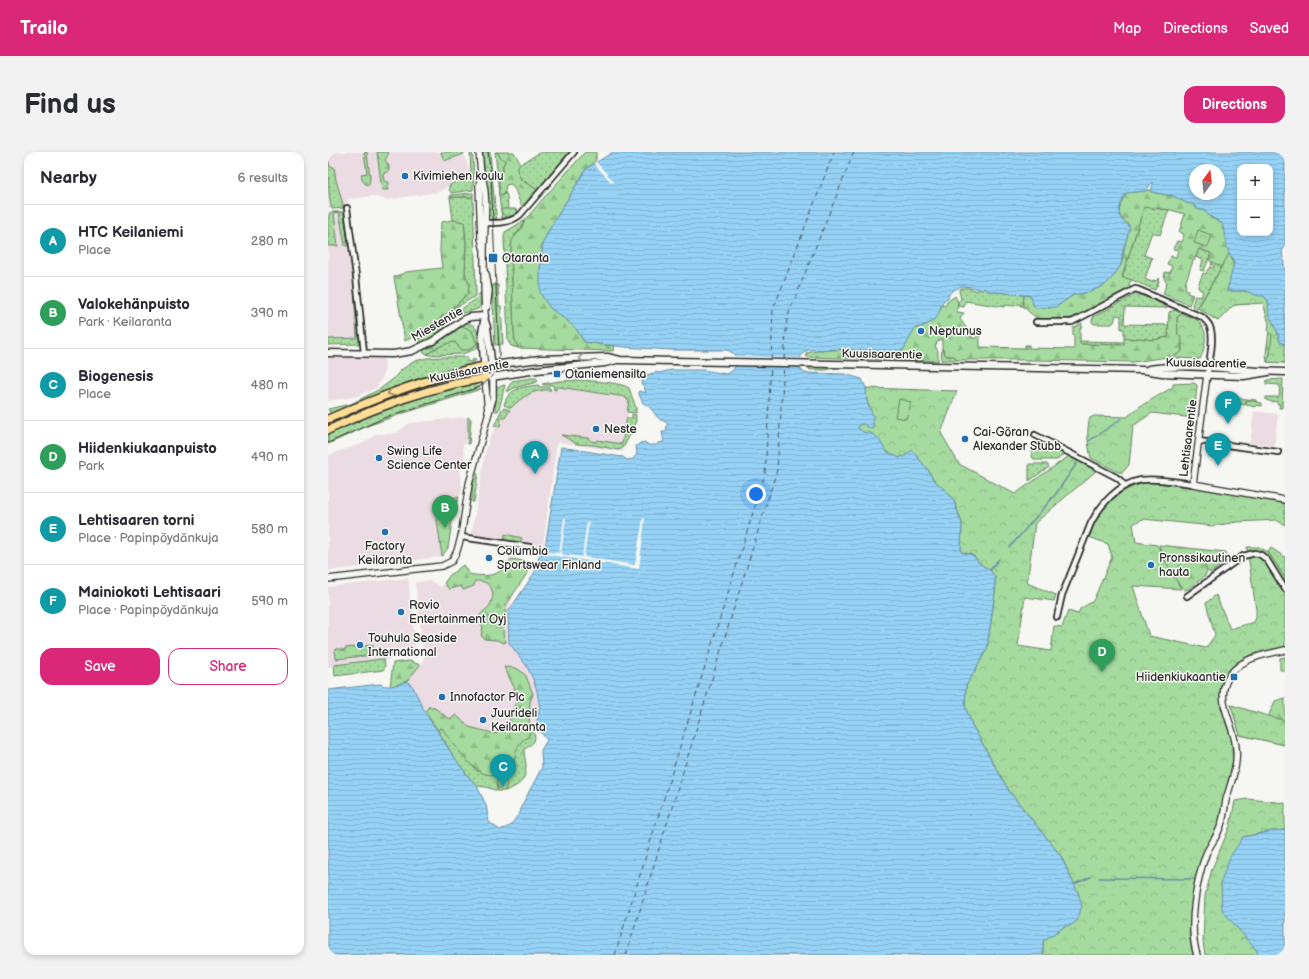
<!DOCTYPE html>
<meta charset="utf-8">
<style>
:root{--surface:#fff;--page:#f2f2f3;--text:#2b2b33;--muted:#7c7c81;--line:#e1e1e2;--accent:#db2777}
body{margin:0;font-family:"Balsamiq Sans",sans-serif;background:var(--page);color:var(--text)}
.controls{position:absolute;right:12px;top:12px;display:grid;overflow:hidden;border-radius:8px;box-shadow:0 2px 6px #0003}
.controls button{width:36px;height:36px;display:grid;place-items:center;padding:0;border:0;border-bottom:1px solid var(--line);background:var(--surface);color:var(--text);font:20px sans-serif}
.compass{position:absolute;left:861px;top:12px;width:36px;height:36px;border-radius:50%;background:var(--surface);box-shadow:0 2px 6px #0003;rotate:15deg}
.you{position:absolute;left:428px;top:342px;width:14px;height:14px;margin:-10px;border:3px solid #fff;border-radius:50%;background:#1a73e8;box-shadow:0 0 0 6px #1a73e833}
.badge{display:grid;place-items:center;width:26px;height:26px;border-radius:50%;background:var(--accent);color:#fff;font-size:13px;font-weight:700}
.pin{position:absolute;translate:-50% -33px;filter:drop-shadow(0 1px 2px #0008)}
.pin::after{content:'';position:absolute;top:21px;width:14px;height:12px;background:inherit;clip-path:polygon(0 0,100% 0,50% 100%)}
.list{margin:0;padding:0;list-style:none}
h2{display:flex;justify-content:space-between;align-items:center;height:52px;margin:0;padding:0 16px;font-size:17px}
h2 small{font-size:13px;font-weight:400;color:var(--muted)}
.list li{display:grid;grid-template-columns:26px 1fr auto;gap:12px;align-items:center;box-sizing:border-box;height:72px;padding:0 16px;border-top:1px solid var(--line)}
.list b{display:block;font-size:15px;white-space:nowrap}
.list p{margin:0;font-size:13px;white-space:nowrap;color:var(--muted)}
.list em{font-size:13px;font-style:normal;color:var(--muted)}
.actions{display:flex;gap:8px;padding:12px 16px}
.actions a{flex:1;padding:9px 0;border:1px solid var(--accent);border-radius:12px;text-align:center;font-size:14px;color:var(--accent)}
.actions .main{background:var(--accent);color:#fff}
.map{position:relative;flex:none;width:957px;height:803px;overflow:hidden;border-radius:12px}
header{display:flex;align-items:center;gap:24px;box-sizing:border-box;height:56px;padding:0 20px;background:var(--accent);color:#fff}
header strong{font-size:19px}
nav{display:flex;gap:22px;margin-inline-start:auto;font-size:14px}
.intro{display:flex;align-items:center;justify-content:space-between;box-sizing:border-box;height:96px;padding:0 24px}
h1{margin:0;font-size:28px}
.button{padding:10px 18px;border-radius:12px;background:var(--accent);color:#fff;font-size:14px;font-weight:700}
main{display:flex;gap:24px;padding:0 24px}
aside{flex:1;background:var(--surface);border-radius:12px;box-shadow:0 2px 6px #0003}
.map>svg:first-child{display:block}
.built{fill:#ebdce4}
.grass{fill:url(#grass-dots);stroke:#688364}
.forest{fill:url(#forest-firs);stroke:#688364}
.park{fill:url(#park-crowns);stroke:#688364}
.pitch{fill:#a5db9e;stroke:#688364}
.water{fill:url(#water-rules);stroke:#6b8fa5;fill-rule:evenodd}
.pier{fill:#f6f6f2}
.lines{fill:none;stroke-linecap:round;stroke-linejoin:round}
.stream{stroke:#6b8fa5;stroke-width:1.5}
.ferry{stroke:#46555e;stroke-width:1;stroke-dasharray:5 4;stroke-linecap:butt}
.minor-casing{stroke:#2b2b2b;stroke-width:8}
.tertiary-casing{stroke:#2b2b2b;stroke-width:8}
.secondary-casing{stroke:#2b2b2b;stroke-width:9}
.primary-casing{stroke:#2b2b2b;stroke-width:10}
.minor{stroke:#f6f6f2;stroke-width:4.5}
.tertiary{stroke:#f6f6f2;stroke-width:5.5}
.secondary{stroke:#f6f6f2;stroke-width:6}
.primary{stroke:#ffdd96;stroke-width:7}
.tram{stroke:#2b2b2b;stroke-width:1}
.oneway{stroke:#90908e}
.oneway2{stroke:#958460}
.poi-dot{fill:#1f6fb2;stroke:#f6f6f2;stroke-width:1.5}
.labels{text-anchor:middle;stroke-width:3;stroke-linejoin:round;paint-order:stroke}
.poi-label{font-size:12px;fill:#2b2b2b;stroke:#f6f6f2;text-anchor:start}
.street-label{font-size:12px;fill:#2b2b2b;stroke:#f6f6f2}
</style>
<header>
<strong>Trailo</strong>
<nav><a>Map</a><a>Directions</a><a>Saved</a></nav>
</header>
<div class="intro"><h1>Find us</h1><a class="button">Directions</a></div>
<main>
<aside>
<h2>Nearby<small>6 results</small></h2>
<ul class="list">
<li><span class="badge" style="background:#0f9aa8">A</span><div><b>HTC Keilaniemi</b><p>Place</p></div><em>280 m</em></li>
<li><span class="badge" style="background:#2e9e5b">B</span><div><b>Valokehänpuisto</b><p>Park · Keilaranta</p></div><em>390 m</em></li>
<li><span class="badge" style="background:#0f9aa8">C</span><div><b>Biogenesis</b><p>Place</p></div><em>480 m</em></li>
<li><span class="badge" style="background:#2e9e5b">D</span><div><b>Hiidenkiukaanpuisto</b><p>Park</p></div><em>490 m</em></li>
<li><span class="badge" style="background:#0f9aa8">E</span><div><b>Lehtisaaren torni</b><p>Place · Papinpöydänkuja</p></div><em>580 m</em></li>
<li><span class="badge" style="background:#0f9aa8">F</span><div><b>Mainiokoti Lehtisaari</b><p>Place · Papinpöydänkuja</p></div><em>590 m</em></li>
</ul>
<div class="actions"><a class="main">Save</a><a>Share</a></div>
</aside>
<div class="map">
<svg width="957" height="803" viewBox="0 0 957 803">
<defs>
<pattern id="grass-dots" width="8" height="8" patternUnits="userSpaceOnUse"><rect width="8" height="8" fill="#a5db9e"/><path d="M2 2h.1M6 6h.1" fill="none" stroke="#8ebc88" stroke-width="1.8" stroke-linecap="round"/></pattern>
<pattern id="forest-firs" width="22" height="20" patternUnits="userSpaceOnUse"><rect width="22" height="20" fill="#a5db9e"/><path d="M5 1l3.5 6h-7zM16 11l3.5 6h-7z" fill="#8ebc88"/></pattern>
<pattern id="park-crowns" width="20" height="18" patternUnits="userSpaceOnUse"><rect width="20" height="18" fill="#a5db9e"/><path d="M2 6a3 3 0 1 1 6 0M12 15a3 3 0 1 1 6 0" fill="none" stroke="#8ebc88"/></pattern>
<pattern id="water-rules" width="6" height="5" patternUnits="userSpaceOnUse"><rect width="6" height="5" fill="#96d2f6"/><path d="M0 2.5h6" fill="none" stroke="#81b4d3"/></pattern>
</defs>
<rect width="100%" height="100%" fill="#f6f6f2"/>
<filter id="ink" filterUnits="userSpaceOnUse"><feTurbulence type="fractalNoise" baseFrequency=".025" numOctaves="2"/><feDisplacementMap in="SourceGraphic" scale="8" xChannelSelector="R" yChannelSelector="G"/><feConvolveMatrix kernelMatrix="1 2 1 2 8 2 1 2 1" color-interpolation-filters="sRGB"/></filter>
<g filter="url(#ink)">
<g class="built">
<polygon points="0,0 135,0 143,23 137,25 110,40 58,48 46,44 20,47 16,55 0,56"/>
<polygon points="0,59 18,59 32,186 31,192 0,193"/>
<polygon points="0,206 56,206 57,216 55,224 49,235 44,238 26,245 0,249"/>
<polygon points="228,233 302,244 295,300 229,290 214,402 142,391 157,302 161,287 170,272 190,248 196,244 211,238 227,238"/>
<polygon points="926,259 950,262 946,294 922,291"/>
<polygon points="140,265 140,292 135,292 137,313 132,314 134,339 126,357 120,396 116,402 112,405 0,419 0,303 36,291 48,282 61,282 68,281 82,271"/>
<polygon points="135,413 141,422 188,436 180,460 181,491 198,513 205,527 209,539 212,557 211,576 210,577 172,573 169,582 141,575 97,560 87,541 79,529 96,507 87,430 103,429 113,435 122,423"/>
<polygon points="80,426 88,504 0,515 0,435"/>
</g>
<g class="grass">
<path d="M36 0H39L42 26 41 33C35 32 34 28 33 22L39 21Z"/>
<path d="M142 0H144C146 13 146 25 145 38L123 41 121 37V34L137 24 143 23Z"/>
<polygon points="155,0 162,0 167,55 169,67 164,66 160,62"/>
<path d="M167 0H169L173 6 177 8V10L175 13V19H173L171 23 176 43 177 40 179 44 180 57H176L181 65 184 64 174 66C170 44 170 22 167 0Z"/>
<polygon points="213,0 241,0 210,38 193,28 188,18 191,13"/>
<path d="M0 6 2 15H6L8 28 16 56 4 57C0 46 0 19 0 6Z"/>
<polygon points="122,45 145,45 148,141 146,145 124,158 140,141 141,132 137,122 138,90 136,70 125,68"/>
<polygon points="816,55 841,58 832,83 824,80 816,103 824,106 817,127 824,130 825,128 829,129 830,126 831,129 827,138 804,128 794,126"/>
<polygon points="3,60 16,60 20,92 19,94 17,94 11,60 6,61 10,94 0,94 0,65"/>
<polygon points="197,68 193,77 187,83 183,99 186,179 187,188 190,196 183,194 180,189 176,86 177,80"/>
<polygon points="870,97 883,101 876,119 872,118 875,108 868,105"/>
<polygon points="884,109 894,114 869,157 864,154 867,144 873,145 875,139 871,137 870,134 875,121 878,122 880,117 881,117 882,115 885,116 886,115 886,113 883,113"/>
<polygon points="164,133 170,133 171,154 173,154 175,192 167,193"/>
<polygon points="633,136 641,136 650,139 651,137 654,138 657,136 660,139 696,143 695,154 692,154 693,152 690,152 688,154 677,153 676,155 637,149 636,155 630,154 630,150 633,147 631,139"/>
<polygon points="27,138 32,186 31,192 0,193 0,187 29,186 26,139"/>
<polygon points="153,141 153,152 150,157 131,162 127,164 122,168 114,178 109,173 147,148 151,142"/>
<path d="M806 143C817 142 829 150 839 155L838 156 797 155 796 172 841 173V185L825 188 796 186V177H793V164L788 163 786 170 784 172H766L764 170 765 165Z"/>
<path d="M139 171C152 173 150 185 150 195L148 196V197L134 202 100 203 99 202C108 196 116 191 127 190L133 198 149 192 144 179 127 180 119 184C123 177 132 173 139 171Z"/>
<polygon points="751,189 796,190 796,193 752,192"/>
<polygon points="614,196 618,204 626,204 629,208 613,208"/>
<path d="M115 205H137L140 206 139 209 142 210H144L145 207 148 208C144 217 116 220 106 222 70 231 37 248 3 262L0 257 23 252 52 237 64 228 73 218 87 209 99 206Z"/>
<path d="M480 215H505C501 220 489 217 482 218Z"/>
<polygon points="203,226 208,226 210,228 209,230 186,236 179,240 178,239 184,229"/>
<polygon points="955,227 954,256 951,256 952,252 949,252 949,249 944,250 938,248 938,245 951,245 952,233 938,232 939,228"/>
<path d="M252 228C264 229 292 230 301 236L308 256V261L299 260 301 248 298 247V245L284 243V242L283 243 231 235H228V238H226L225 233H216L214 232 231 229Z"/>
<polygon points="143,231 148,232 153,237 73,262 42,273 0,292 0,282 53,258 90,245"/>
<path d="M177 233C174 242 174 250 170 259H167L169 235Z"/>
<path d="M210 233 212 235H221L223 238C207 237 194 244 183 256L176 253C180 236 195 235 210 233Z"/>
<polygon points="63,244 64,245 0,274 0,270"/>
<polygon points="910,246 928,248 928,250 918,248 917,253 905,251 905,247 910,247"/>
<polygon points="176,256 182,258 177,266 173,266 172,275 166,274 174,257"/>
<polygon points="304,262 308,263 308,269 305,275 297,274 299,266 304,266"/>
<polygon points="140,265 143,267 141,292 140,292"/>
<polygon points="297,276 305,277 295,296 290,298 266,293 249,292 233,283 260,286 263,289 268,290 269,288 294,292"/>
<path d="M708 291C718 291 726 296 735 301L734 304 729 308H707L704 305V292Z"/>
<polygon points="701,312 719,312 721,315 701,329"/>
<polygon points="147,321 150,322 146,350 144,350 144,335"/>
<polygon points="177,382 194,386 193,389 190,391 176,389"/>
<polygon points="943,396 957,405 957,426 940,400"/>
<polygon points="54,507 56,508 57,515 55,518 7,524 6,513"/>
<path d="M204 573C209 590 208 588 196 598 196 604 198 609 198 614 198 630 190 634 177 639L179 632 168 633 170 639 158 635 149 634C133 617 121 598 110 578L113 575 149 619 186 612 188 597 193 588 200 585Z"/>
</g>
<g class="forest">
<polygon points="49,0 60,0 61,1 57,8 61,14 61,19 55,22 56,29 61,30 60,38 54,38"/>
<path d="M169 0H186C190 9 194 8 189 18L193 28 210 38 196 54H194C189 47 189 38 183 32L178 33 177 39 174 44H171V20L175 19V13L177 10V8L173 6Z"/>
<polygon points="257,0 268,0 268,8 258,17 221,78 215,91 212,119 222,156 241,170 249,178 256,190 286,194 285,199 190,196 187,188 186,179 183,99 184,88 193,77 197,68 213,49"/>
<path d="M823 38V40L845 44 859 51 865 52 869 57 877 59 883 66 894 71 922 152 906 153 890 169 870 156 894 115 881 108 883 101 871 97 866 109H865L857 132 858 133 857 137 860 138 859 141 865 143 861 153 835 142 839 130 836 127 837 120 842 121 844 114 839 112 843 104 848 105 850 98 845 97 849 89 854 90 856 82 851 80 857 62 843 58 816 55 794 125 804 128 802 130 801 133 803 138 745 166 706 169 708 165 702 161 695 154 696 143 703 144 728 155 745 143 761 140 777 133 784 126 793 113 801 73C786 63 791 55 798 41Z"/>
<polygon points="145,41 145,45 122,45 123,43"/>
<path d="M174 57H187L190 59C184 65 177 68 173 59Z"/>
<path d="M125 68 136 70 138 90 137 122 141 132 140 141C121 161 102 176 77 189L66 125 78 120 114 116 112 100 113 70Z"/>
<path d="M627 144 630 150 629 160 636 161 632 167 646 187 652 182V195L697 196V193H701V196L746 197V184H745V176L754 171 753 176H752V192L796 193V186L801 187 812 186 825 188 840 185 841 160 847 158 854 162 849 165 850 182C855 186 854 193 854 199L847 204 805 210 705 208H629L626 204H618L614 196V187L610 189 607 194 610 199V209L479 205 478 201 490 199 520 197 543 202 581 185 587 176C602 174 608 167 614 153L617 154 619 150Z"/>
<polygon points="110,174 114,178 109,183 92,192 90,187"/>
<path d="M137 175 144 179 149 192 140 198H133L127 190C116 191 108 196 99 202L95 200 97 197 127 180 130 176Z"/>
<polygon points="941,179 948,182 957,211 939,210 938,201"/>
<polygon points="831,393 898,400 898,409 896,411 890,405 874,405 879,419 877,424 860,437 856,438 838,416"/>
<path d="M183 407 201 410 200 420 178 453 175 482 178 490 175 491 169 488 156 487 153 483 155 475 152 471 151 465C154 459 159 458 162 453 169 439 162 428 147 429L146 434 135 438 133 434 121 437 116 431 122 423 135 413 141 422C150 424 165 425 172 419 176 415 179 411 183 407Z"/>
<polygon points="957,505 957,518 952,518 952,506"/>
<polygon points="82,509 92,513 79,529 62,535 65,511"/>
<path d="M176 515 188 516 193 519 198 524 205 542 202 550 201 570 204 573 200 585C186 592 188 604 184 618 176 621 166 624 157 622 144 619 121 586 113 575L110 578 97 560 101 554C109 555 115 564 123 567L128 563 141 575 169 582 172 573 180 574 189 546 188 539Z"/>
<polygon points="957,546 957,593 912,583 903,553 940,565 947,549"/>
<polygon points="174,626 178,629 179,632 177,639 170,639 168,630"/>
</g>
<g class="park">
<polygon points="113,0 135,0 136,2 116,9"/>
<polygon points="870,78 884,83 880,95 866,91"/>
<path d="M901 102C910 112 902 127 899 139H918L936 144 939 147 941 153 943 166 949 179 952 190 957 192V211L939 210 942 202 944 183 940 180 941 172 935 151 906 153 890 169 870 156Z"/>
<path d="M854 162C859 164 865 165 869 168 881 177 878 195 872 207L848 206 847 204 854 199C854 193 855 186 850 182L849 165Z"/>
<path d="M866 231 869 233 866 266 824 261 805 274 801 313 795 320H790L763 306C760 294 758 278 762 266L766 264 799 265 811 255 845 235V232Z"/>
<path d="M538 236 629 239 613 281 631 312 687 342 741 304 768 319 707 371 699 431 728 443 726 449 697 445 690 494 723 499 726 474 734 475 740 459 750 462 752 457 765 449 784 405 780 392 761 385C771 355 789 337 821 330L893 339 957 351V373L948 368 909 370 885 374 815 367 805 372 808 390 829 393 853 437 805 434 821 484 878 496 887 483 878 451 888 443 902 477 926 470 928 466V458L919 395H931L940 400 957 426V495L917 506 905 515 896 525 894 532 892 540 893 556 903 586 905 608 889 677 881 690 874 707 865 739 861 783 865 803H715V789L737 774 751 743 733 704 681 639 644 573 637 554 638 534 659 497 667 440V425L662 418 652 412 647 405 642 402 633 400 634 371 626 349 621 342 605 327 600 318 584 299 575 305 572 306C568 304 563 303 560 300 549 292 552 281 535 281L530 276 531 272H537L541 276 545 264 539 250Z"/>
<polygon points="919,248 934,251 934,254 928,253 928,255 918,253"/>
<polygon points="131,345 126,357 120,396 114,404 107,354 114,348"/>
<polygon points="874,405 890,405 896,411 883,421 879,419"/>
<polygon points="45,493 46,503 8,507 7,497 14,497 14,498 17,498 17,496"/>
<polygon points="903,553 957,569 957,593 912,583"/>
<polygon points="920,647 957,651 957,678 944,679 915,685 930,803 877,803 875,790 877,744 884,717 902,674 907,649"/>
</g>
<polygon class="pitch" points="571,247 583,250 578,267 567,265"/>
<g class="water">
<path d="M285 0H957V95L954 99 957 118V192L952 190C951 186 950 181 948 177 945 170 938 161 941 152L940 149 936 144H930L918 139H899L906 111 905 106 901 102 894 71 892 70 890 71V69L880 63 877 59 869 57 865 52 859 51 845 44 823 40 825 31 824 30 818 39 798 41C794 49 787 61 795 69 798 72 800 72 802 76L795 98 793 113 784 126 777 133 761 140 745 143 728 155 709 156 705 153 703 144 660 139 657 136 654 138 644 135 633 134C627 139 622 137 620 146 612 149 613 158 609 165 604 171 594 175 587 176L575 199 543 202 520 197 480 198C471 202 472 208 472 216L476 221 516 222 534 227 538 236 539 250 545 264V277L541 276 536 272H532L530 276 535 280 543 281 550 286 559 300 572 306 573 304 576 305 584 298 600 318 605 327 621 342 626 349 634 372 633 400 642 402 647 405 652 412 662 418 667 425V440L659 497 638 534 637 554 644 573 681 639 733 704 751 743 754 754 749 769 742 774H737L715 789V803H387L382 802 381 803H0V538L52 532C61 537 70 532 79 529L85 535 97 560 122 599 139 623 149 634 158 653 161 670 172 678 182 674 193 659 192 657 214 615 213 598 219 588 210 577 211 576 209 568 211 558 212 557 209 539 205 527 198 513 181 491 180 460 207 420 211 404 212 402H216L233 295 294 305V304L295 305 299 308 305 307 309 302 308 294 310 293 312 291 317 290 320 293H329L330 291 336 290 334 280H338L339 274V271C337 269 335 269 333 268 327 265 324 254 315 251L310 240 311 239 318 241 316 235 313 231 319 223 328 220 331 221 343 218H375L398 222 404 219 407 215V204L405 201 399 198H343L296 195 256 190 249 178 241 170 222 156 212 141V119L215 91 221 78 258 17 264 13ZM912 15H942V81H912ZM867 18H891V42H867Z"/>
<polygon points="957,678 957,803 930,803 929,799 894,758 893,729 902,705 915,685 945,679"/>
</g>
<g class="pier">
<polygon points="268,10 278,21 286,30 284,31 266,12"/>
<polygon points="405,204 474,206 474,215 405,214"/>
<polygon points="236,366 238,366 233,402 254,405 259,369 261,370 256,405 307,413 315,366 317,366 311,417 216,402 216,400 231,401"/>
</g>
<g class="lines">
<g class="stream">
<polyline points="273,194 274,192"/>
<polyline points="761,289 793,267"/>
<polyline points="682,395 727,343 749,311"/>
<polyline points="662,418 671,407"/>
<polyline points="771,726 866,727"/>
<polyline points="746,732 763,725"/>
</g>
<g class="ferry">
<polyline points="443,208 445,158 506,0"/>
<polyline points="456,208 459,166 526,0"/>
<polyline points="287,803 437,322 443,213"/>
<polyline points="298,803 449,318 456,213"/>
</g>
<defs>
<g id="minor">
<polyline points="19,56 28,124 36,201"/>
<path d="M154 71C168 71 181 72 192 63L246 0"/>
<path d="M708 170H744L807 137 811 138 874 165C877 168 881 171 882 175 887 186 881 211 879 223"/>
<polyline points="707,283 788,325 792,328 797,334"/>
<polyline points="871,289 950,300"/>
<polyline points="133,385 202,395"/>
<polyline points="859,444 915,404 927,401 933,403 939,408 957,437"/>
<path d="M729 465 734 443 763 371C773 352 790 332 813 328 830 326 849 330 865 332"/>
</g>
<g id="tertiary">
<polyline points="151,0 153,23 151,33 153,86 155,95"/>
<path d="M153 23C161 40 156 79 156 99 156 121 156 143 157 164"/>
<polyline points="158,122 161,139 159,155"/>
<polyline points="879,223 865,332 957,348"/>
<polyline points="157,226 160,260"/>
<polyline points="0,427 114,414 124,409 129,399 133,385 141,332 165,246 165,224"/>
<path d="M869 803C860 775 868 729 878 702 882 693 888 686 891 678 896 668 896 658 898 648 901 637 905 627 907 616 909 606 909 595 906 585 902 567 890 548 898 530 908 506 935 503 957 498"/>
</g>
<g id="secondary">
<polyline points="157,169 159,175 165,224"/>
<polyline points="0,201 65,202 84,199 105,189 137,167 142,165 157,164 154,180 157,226 209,218 277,211 289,208"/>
<polyline points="156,214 212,207 279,205 292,208 815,218 834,221 916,224 940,220"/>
<path d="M821 217C866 210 912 220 957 220"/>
</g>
<g id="primary">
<path d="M0 267C51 245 101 225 156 214"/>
<path d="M0 278C16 271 32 263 48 257 83 243 120 232 157 226"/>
</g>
</defs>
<use href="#minor" class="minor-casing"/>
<use href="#tertiary" class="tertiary-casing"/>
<use href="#secondary" class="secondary-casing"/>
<use href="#primary" class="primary-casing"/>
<use href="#minor" class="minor"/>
<use href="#tertiary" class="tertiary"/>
<use href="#secondary" class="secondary"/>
<use href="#primary" class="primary"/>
<path class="tram" d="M0 291 58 265 149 236C164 228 172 216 171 199L163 25 160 0"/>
</g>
<defs><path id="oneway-chevron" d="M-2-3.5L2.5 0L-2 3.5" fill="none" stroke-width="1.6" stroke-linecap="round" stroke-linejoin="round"/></defs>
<use class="oneway" href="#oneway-chevron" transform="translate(253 206) rotate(179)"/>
<use class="oneway2" href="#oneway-chevron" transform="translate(62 241) rotate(159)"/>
</g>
<g class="poi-dot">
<circle cx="77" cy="24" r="4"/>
<rect x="160" y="101" width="10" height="10" rx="2"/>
<circle cx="593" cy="179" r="4"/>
<rect x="225" y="218" width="8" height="8" rx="2"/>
<circle cx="268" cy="277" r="4"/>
<circle cx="637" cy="287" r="4"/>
<circle cx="51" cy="306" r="4"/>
<circle cx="57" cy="380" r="4"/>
<circle cx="161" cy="406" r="4"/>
<circle cx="823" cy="413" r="4"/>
<circle cx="73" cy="460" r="4"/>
<circle cx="32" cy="493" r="4"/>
<rect x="902" y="521" width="8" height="8" rx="2"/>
<circle cx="114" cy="545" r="4"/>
<circle cx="155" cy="568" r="4"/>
</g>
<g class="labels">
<g class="poi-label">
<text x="85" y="28">Kivimiehen koulu</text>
<text x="174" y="110">Otaranta</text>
<text x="601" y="183">Neptunus</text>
<text x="237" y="226">Otaniemensilta</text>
<text x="276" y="281">Neste</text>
<text x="645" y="284">Cai-Göran<tspan x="645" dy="14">Alexander Stubb</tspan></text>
<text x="59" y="303">Swing Life<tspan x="59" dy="14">Science Center</tspan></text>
<text x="57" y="398" text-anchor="middle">Factory<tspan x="57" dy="14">Keilaranta</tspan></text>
<text x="169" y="403">Columbia<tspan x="169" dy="14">Sportswear Finland</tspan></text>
<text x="831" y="410">Pronssikautinen<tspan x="831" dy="14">hauta</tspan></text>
<text x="81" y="457">Rovio<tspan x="81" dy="14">Entertainment Oyj</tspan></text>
<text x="40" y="490">Touhula Seaside<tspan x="40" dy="14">International</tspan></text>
<text x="898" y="529" text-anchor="end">Hiidenkiukaantie</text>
<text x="122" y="549">Innofactor Plc</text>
<text x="163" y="565">Juurideli<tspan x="163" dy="14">Keilaranta</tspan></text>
</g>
<g class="street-label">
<text transform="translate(109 172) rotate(-30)" y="4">Miestentie</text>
<text transform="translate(554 202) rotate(1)" y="4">Kuusisaarentie</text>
<text transform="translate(878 211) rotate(1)" y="4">Kuusisaarentie</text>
<text transform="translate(141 219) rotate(-11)" y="4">Kuusisaarentie</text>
<text transform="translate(860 286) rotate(-83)" y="4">Lehtisaarentie</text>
</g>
</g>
</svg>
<div class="controls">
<button>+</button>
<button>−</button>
</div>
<svg class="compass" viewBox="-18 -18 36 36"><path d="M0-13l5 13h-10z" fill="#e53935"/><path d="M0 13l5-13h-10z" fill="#7c7c81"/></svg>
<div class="you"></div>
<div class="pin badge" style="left:207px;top:322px;background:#0f9aa8">A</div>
<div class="pin badge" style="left:117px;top:376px;background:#2e9e5b">B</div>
<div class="pin badge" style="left:175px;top:635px;background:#0f9aa8">C</div>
<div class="pin badge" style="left:774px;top:520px;background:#2e9e5b">D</div>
<div class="pin badge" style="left:890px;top:314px;background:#0f9aa8">E</div>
<div class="pin badge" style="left:900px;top:272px;background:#0f9aa8">F</div>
</div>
</main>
